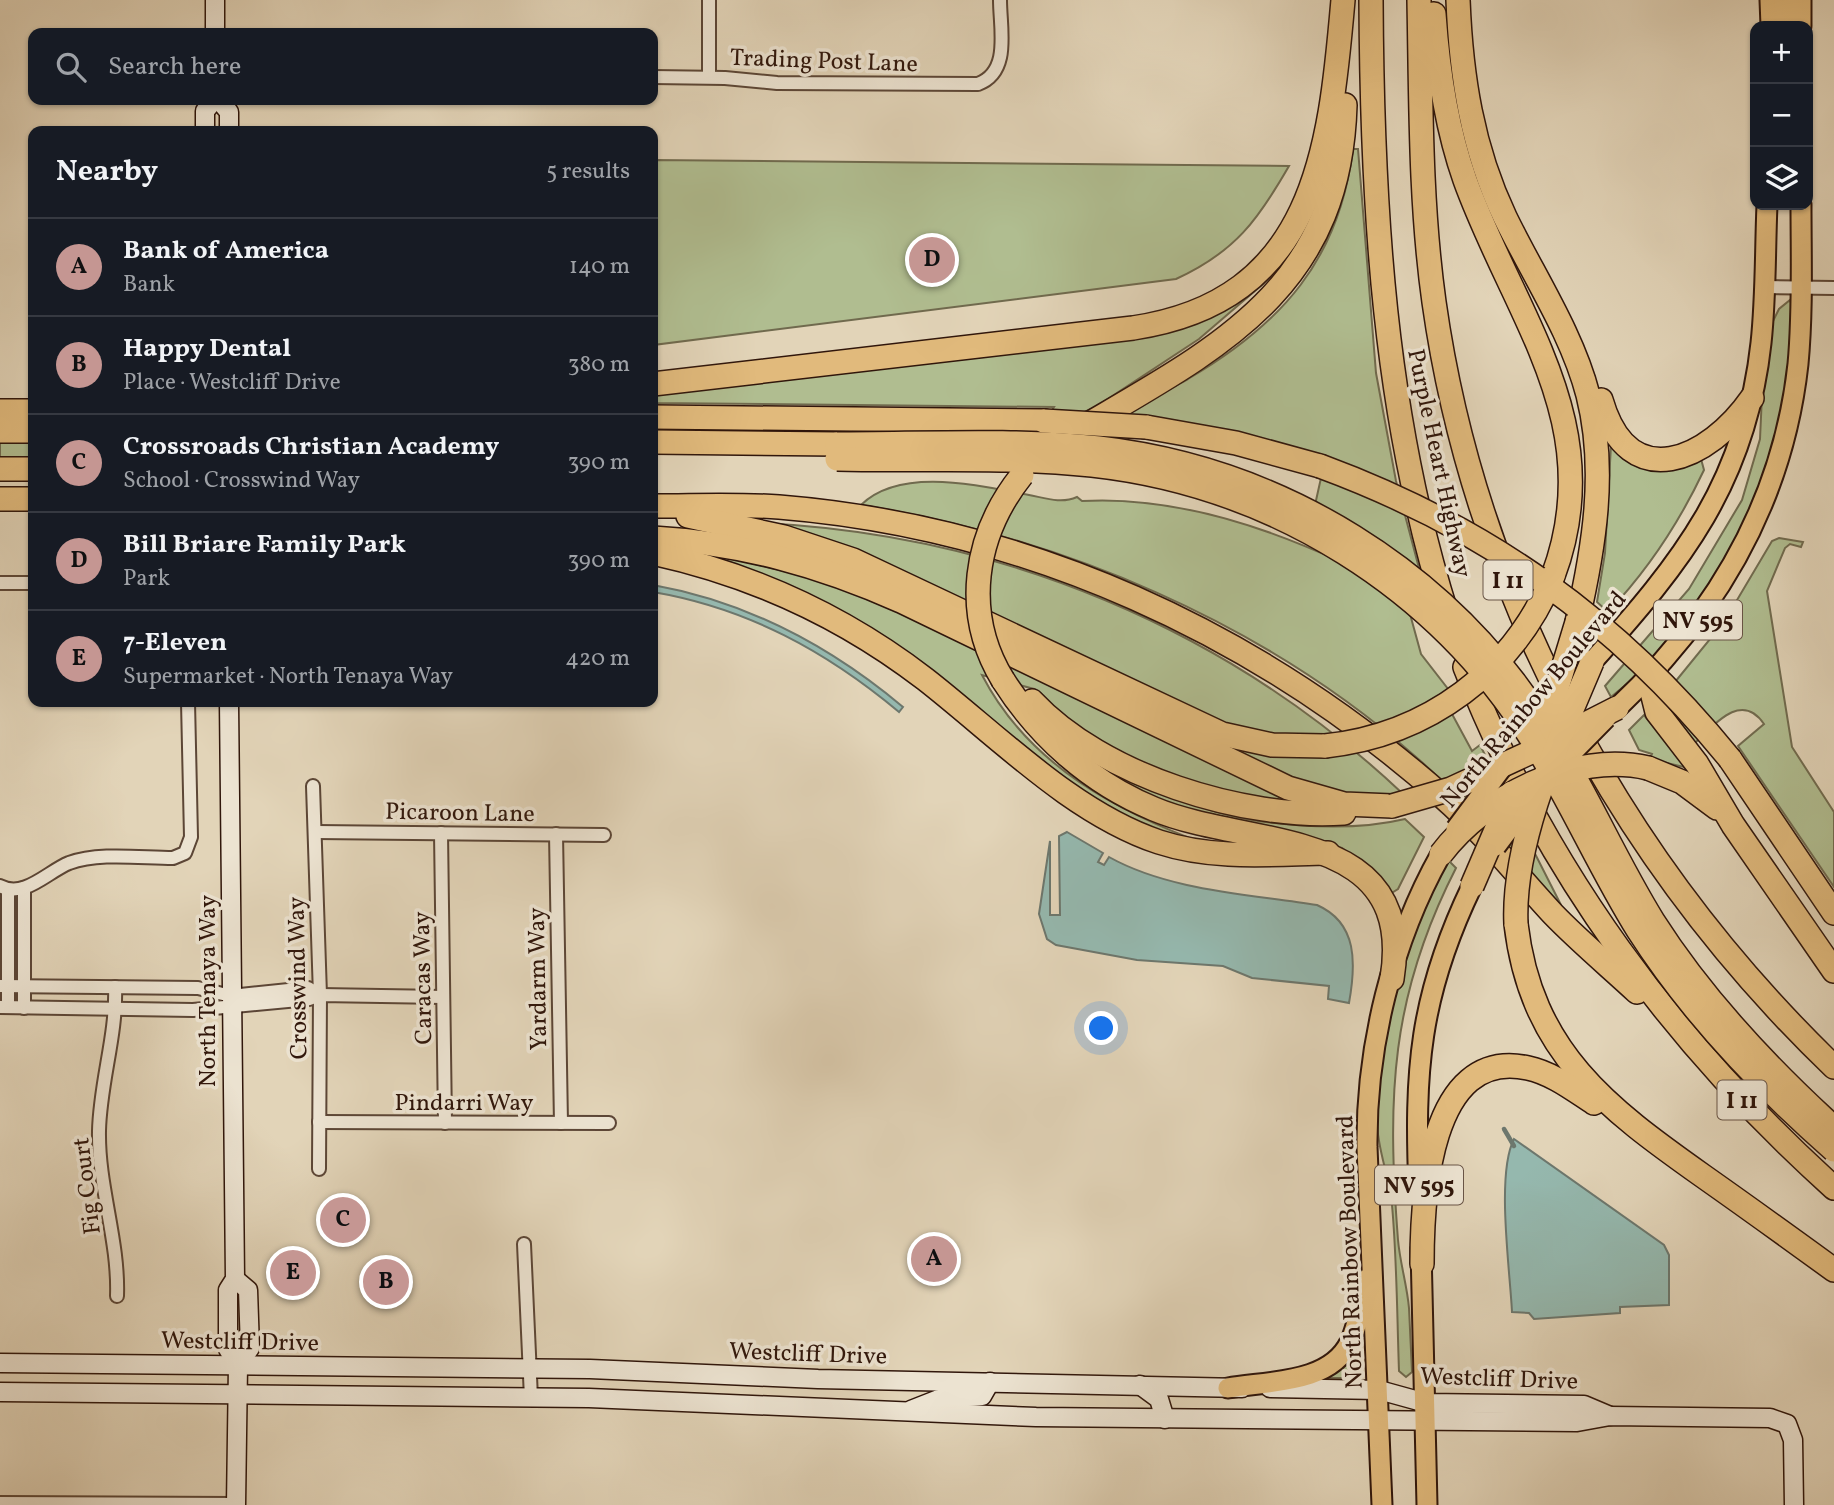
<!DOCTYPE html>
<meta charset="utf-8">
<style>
:root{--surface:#171b24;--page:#20242c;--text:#f1f3f6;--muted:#9ea1a6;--line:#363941;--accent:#c59692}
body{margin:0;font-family:Vollkorn,serif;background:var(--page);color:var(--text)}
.controls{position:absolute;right:21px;top:21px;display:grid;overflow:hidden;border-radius:14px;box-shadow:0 2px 5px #0004}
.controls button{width:63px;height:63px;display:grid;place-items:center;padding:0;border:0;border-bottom:2px solid var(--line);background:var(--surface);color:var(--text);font:35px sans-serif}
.you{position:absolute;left:1102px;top:1029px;width:24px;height:24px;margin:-18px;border:5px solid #fff;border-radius:50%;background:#1a73e8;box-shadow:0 0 0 10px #1a73e833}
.badge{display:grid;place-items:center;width:46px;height:46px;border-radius:50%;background:var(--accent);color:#111;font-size:23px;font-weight:700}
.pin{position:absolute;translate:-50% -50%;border:4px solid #fff;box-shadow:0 2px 7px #0006}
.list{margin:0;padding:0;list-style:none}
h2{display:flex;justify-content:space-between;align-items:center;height:91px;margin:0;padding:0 28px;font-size:30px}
h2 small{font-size:23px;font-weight:400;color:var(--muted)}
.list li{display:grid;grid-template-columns:46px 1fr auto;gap:21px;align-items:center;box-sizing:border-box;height:98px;padding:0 28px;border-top:2px solid var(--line)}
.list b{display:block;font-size:26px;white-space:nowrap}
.list p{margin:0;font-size:23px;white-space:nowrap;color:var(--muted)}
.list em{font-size:23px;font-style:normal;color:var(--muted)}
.icon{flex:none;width:38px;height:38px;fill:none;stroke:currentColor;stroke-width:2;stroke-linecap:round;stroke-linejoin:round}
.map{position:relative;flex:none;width:1834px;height:1505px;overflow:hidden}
.search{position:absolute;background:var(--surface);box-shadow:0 2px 5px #0004;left:28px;top:28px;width:630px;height:77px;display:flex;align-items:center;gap:18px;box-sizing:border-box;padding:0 24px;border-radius:14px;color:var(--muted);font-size:26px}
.panel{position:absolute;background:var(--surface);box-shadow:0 2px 5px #0004;left:28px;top:126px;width:630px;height:581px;border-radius:14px}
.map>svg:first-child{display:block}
.green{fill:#b0bd90;stroke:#706a4e;stroke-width:2}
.water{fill:#95b8ae;stroke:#6d776d;stroke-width:2}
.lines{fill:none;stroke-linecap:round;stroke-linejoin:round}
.stream{stroke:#6d776d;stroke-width:4.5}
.street-casing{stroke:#5c4636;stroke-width:16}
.secondary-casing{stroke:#30160b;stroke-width:21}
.primary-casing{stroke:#30160b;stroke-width:23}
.highway-casing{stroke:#30160b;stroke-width:26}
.street{stroke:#ece3d1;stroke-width:12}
.secondary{stroke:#ece3d1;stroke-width:18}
.primary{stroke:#e1ba7c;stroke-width:19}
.highway{stroke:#e1ba7c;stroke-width:23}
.primary-bridge-casing{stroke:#30160b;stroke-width:23;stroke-linecap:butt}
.highway-bridge-casing{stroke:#30160b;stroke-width:26;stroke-linecap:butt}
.primary-bridge{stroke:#e1ba7c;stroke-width:19}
.highway-bridge{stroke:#e1ba7c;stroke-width:23}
.labels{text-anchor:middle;stroke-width:7;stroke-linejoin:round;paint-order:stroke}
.shield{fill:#ece3d1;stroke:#685446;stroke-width:2}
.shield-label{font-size:23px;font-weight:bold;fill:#30160b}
.street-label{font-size:24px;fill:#30160b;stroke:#ece3d1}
</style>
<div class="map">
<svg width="1834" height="1505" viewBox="0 0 1834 1505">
<rect width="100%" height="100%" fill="#e2d4b8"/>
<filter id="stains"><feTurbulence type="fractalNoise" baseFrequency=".00286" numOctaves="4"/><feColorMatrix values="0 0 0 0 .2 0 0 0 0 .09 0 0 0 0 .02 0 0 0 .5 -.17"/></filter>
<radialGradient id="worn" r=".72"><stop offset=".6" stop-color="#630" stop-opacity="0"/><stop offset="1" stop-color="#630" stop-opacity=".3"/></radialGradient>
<g class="green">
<path d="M1353 149H1358L1376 373 1396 481 1420 572 1410 614 1421 654 1452 694V714L1472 751 1480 745 1561 905C1513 856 1468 802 1416 757 1263 622 1061 537 861 505 901 466 980 486 1029 495 1045 498 1061 504 1077 497L1082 501C1169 496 1261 525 1339 561L1315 505 1321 478C1250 454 1177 441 1102 433 1129 410 1157 396 1188 379 1282 324 1339 260 1353 149Z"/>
<path d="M653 160 1289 166C1258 220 1235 252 1176 279L653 345Z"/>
<polygon points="1296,237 1289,257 1263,284 1199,339 1094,408 1038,431 1054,407 653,403 653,391 1183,328 1228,304"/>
<path d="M1790 300C1797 321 1790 356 1787 378 1767 501 1710 619 1611 697L1605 686 1689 589 1742 500 1760 439 1762 395 1772 323 1779 309Z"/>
<rect x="0" y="441" width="33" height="17"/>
<path d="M1611 445C1634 464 1673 473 1701 459L1704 470C1679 523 1649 569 1608 612L1597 602 1605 553Z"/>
<path d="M760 523C1000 534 1227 628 1402 793L1371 796 1312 788Z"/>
<path d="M1779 538 1803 542 1801 547 1790 544 1785 548 1767 591 1792 747 1834 812V887L1738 746 1764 724C1741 690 1713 726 1694 744L1669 711 1675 682 1724 622 1772 541Z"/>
<path d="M706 556 726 557 796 574 843 589 917 620 1291 800 1279 802 1186 782 1108 747 1051 708 1034 689 982 675C1029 766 1119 813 1211 846L1194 843 1109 812 980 714Z"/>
<polygon points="1644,715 1653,726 1656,725 1688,768 1650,759 1652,754 1639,750 1629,730"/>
<path d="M1078 750C1117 768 1155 788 1194 804 1250 827 1347 833 1405 819L1424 837 1398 889 1390 894 1371 870 1342 848 1166 803 1131 786Z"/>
<path d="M1448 860 1456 868C1390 997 1387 1097 1398 1240 1400 1263 1407 1285 1409 1308 1410 1329 1411 1350 1412 1372L1406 1377 1399 1371C1397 1316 1397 1260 1392 1205 1390 1177 1377 1150 1377 1121 1377 1031 1406 939 1448 860Z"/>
<polygon points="1358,1344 1359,1378 1325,1378"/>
</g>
<g class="water">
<path d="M653 585C748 602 829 645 903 707L899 712C826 651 747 608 653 592Z"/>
<path d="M1067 832 1103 853 1098 862 1104 865 1109 857C1170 891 1249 894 1317 905 1358 923 1356 964 1349 1003L1328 999 1329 986 1252 978 1223 966 1137 960 1056 945 1047 939 1039 914 1050 841V915H1060L1059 836Z"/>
<path d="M1514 1139 1664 1245 1669 1255V1305L1620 1307V1313L1534 1319 1529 1313 1512 1312C1510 1270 1496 1174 1514 1139Z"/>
</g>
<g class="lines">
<polyline class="stream" points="1504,1129 1514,1146"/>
<defs>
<g id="street">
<polyline points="709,0 709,77"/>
<path d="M653 77 725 78 777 83 978 84C1011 72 1000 29 1000 0"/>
<polyline points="1764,287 1834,288"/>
<polyline points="0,583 33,583"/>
<polyline points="313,786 320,995 319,1169"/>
<polyline points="316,832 604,835"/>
<polyline points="441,833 445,1123"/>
<polyline points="556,834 561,1123"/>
<path d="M0 886C24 899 47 872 69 863 99 852 141 858 173 858L185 853 191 837 188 702"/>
<polyline points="0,986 198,988 231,996 308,988 320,995"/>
<path d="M115 987C117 1035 100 1082 99 1131 98 1187 119 1240 117 1296"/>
<polyline points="0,1007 193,1010 309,999 320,995 443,997"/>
<polyline points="8,1007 8,890"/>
<polyline points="24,1008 24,888"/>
<polyline points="319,1122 609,1123"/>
<polyline points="524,1244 531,1398"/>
<polyline points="0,1503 236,1504"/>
</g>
<g id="secondary">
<polyline points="215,0 215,33"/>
<polyline points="219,100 229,112 229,131"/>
<polyline points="205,131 205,111 214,100"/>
<polyline points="229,702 235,1279 228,1290 228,1349 238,1365 236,1505"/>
<polyline points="235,1279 248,1290 250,1348 238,1365"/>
<polyline points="0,1363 590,1369 818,1379 1242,1388"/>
<polyline points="1140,1385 1159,1399 1165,1419"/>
<polyline points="1270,1388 1379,1390 1426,1403 1584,1405 1610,1416"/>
<polyline points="0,1392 589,1398 1036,1417 1577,1422 1610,1416 1770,1418 1787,1424 1793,1440 1794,1505"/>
<polyline points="911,1410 939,1399 982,1396 990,1382"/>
</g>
<g id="primary">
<polyline points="1770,0 1771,26"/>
<polyline points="1784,0 1785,26"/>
<polyline points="1801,0 1801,26"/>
<path d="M1592 662C1682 562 1746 482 1761 343 1766 298 1765 251 1767 205"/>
<path d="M1617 708C1716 615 1783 501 1798 364 1803 311 1801 257 1801 205"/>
<path d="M1419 1191C1414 1071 1419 996 1472 886"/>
<polyline points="1421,1249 1427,1505"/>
<path d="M1228 1388C1268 1381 1330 1384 1350 1342 1359 1323 1362 1299 1367 1279"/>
<path d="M1382 1505 1367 1147C1366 1047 1392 941 1441 854"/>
</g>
<g id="highway">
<path d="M1371 0C1372 209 1384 415 1447 615"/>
<path d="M1419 0C1421 101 1420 202 1434 302 1475 593 1623 864 1834 1067"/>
<path d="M1458 0C1461 76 1472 148 1505 217 1533 275 1572 333 1588 395 1607 470 1594 548 1577 622"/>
<path d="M1434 14C1438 71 1446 126 1465 180 1514 316 1610 424 1553 576"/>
<path d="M653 384 1133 328C1315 301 1330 151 1343 0"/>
<path d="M1601 400C1629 497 1709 460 1752 398"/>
<polyline points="0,411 33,411"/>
<polyline points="653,417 1044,421"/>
<polyline points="1146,427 1236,443 1320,466"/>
<path d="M1080 429C1220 347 1340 288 1345 105"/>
<polyline points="0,431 33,431"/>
<polyline points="653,442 837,444"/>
<polyline points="0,469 33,469"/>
<polyline points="0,499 33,499"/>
<path d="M653 506C695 506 737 504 779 507 1027 527 1258 633 1443 797 1484 833 1516 874 1553 914 1579 941 1609 966 1637 992"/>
<polyline points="688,516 784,537 853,560 1222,734 1272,745 1325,746"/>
<path d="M653 538C741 543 820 565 901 601L1288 788 1344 804 1392 806"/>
<path d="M653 553C754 575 843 616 925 679 997 735 1072 813 1159 842 1214 860 1272 854 1328 853"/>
<path d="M1465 667C1544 869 1674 1044 1834 1188"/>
<polyline points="1656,670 1652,692 1657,712 1697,764 1733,825 1834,971"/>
<path d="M1003 680C1039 737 1091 783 1154 809 1249 849 1417 825 1392 979"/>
<path d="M1032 701C1102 776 1244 820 1344 813"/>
<polyline points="1730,759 1834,913"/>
<polyline points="1648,768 1682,782 1717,808"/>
<path d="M1516 924C1531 1052 1607 1108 1703 1176 1747 1207 1790 1238 1834 1270"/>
<path d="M1422 1264C1422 1201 1428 1046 1528 1068 1552 1073 1574 1090 1594 1103"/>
</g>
</defs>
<use href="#street" class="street-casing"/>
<use href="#secondary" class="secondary-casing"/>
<use href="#primary" class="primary-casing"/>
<use href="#highway" class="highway-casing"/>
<use href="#street" class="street"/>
<use href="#secondary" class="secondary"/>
<use href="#primary" class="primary"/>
<use href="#highway" class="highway"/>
<defs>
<g id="primary-bridge">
<polyline points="1456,829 1503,766"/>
<polyline points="1496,846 1546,779 1606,718"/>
</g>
<g id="highway-bridge">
<polyline points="1044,421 1146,427"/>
<path d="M837 444C923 444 1013 439 1099 448 1281 469 1447 571 1545 726 1585 789 1614 858 1653 921 1702 998 1767 1067 1834 1128"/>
<path d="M837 459C921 461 1008 456 1092 465 1273 485 1437 587 1533 741 1571 802 1600 869 1638 930 1691 1013 1761 1086 1834 1150"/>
<path d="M1320 466C1488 528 1617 620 1730 759"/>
<path d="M1003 680C962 613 974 535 1022 475"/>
<polyline points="1550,711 1577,622"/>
<polyline points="1560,737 1617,708"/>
<path d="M1325 746C1428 735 1513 672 1553 576"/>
<polyline points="1392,806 1451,789 1531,752"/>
<path d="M1441 854C1485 796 1574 751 1648 768"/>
<polyline points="1472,886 1512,793"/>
<path d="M1516 924C1512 840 1560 738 1592 662"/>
</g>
</defs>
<use href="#primary-bridge" class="primary-bridge-casing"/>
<use href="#highway-bridge" class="highway-bridge-casing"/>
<use href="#primary-bridge" class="primary-bridge"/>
<use href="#highway-bridge" class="highway-bridge"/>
</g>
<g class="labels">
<g class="shield">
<rect x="1483.5" y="560.5" width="49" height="39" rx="5"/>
<rect x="1654" y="600.5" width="88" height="39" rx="5"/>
<rect x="1717.5" y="1080.5" width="49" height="39" rx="5"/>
<rect x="1375" y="1165.5" width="88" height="39" rx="5"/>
</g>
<g class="shield-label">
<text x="1508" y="588">I 11</text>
<text x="1698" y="628">NV 595</text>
<text x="1742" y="1108">I 11</text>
<text x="1419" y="1193">NV 595</text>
</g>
<g class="street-label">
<text transform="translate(824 60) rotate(2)" y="8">Trading Post Lane</text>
<text transform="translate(1440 463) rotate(78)" y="8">Purple Heart Highway</text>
<text transform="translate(1533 699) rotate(-50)" y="8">North Rainbow Boulevard</text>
<text transform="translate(460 812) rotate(1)" y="8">Picaroon Lane</text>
<text transform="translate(297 978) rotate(-91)" y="8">Crosswind Way</text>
<text transform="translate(422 978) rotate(-91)" y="8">Caracas Way</text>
<text transform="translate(537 979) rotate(-91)" y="8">Yardarm Way</text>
<text transform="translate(207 991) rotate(-90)" y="8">North Tenaya Way</text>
<text x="464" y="1110">Pindarri Way</text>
<text transform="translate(86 1186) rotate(-97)" y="8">Fig Court</text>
<text transform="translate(1349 1252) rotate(-92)" y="8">North Rainbow Boulevard</text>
<text transform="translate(240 1341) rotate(1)" y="8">Westcliff Drive</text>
<text transform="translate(808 1353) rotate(2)" y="8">Westcliff Drive</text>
<text transform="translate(1499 1378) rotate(2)" y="8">Westcliff Drive</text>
</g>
</g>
<rect width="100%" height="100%" filter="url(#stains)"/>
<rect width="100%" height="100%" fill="url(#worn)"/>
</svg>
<div class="controls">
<button>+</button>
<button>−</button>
<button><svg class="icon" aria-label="layers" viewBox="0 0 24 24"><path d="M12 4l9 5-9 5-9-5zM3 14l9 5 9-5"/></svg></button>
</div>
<div class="you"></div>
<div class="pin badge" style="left:934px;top:1259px">A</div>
<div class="pin badge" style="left:386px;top:1282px">B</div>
<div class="pin badge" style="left:343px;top:1220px">C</div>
<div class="pin badge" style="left:932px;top:260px">D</div>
<div class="pin badge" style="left:293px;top:1273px">E</div>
<div class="search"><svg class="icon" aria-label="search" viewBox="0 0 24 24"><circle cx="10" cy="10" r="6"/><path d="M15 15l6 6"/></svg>Search here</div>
<section class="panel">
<h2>Nearby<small>5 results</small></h2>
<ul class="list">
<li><span class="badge">A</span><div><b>Bank of America</b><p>Bank</p></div><em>140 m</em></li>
<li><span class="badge">B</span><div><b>Happy Dental</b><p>Place · Westcliff Drive</p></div><em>380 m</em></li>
<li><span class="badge">C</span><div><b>Crossroads Christian Academy</b><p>School · Crosswind Way</p></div><em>390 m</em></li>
<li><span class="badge">D</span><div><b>Bill Briare Family Park</b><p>Park</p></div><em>390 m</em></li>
<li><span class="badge">E</span><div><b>7-Eleven</b><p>Supermarket · North Tenaya Way</p></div><em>420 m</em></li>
</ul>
</section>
</div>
